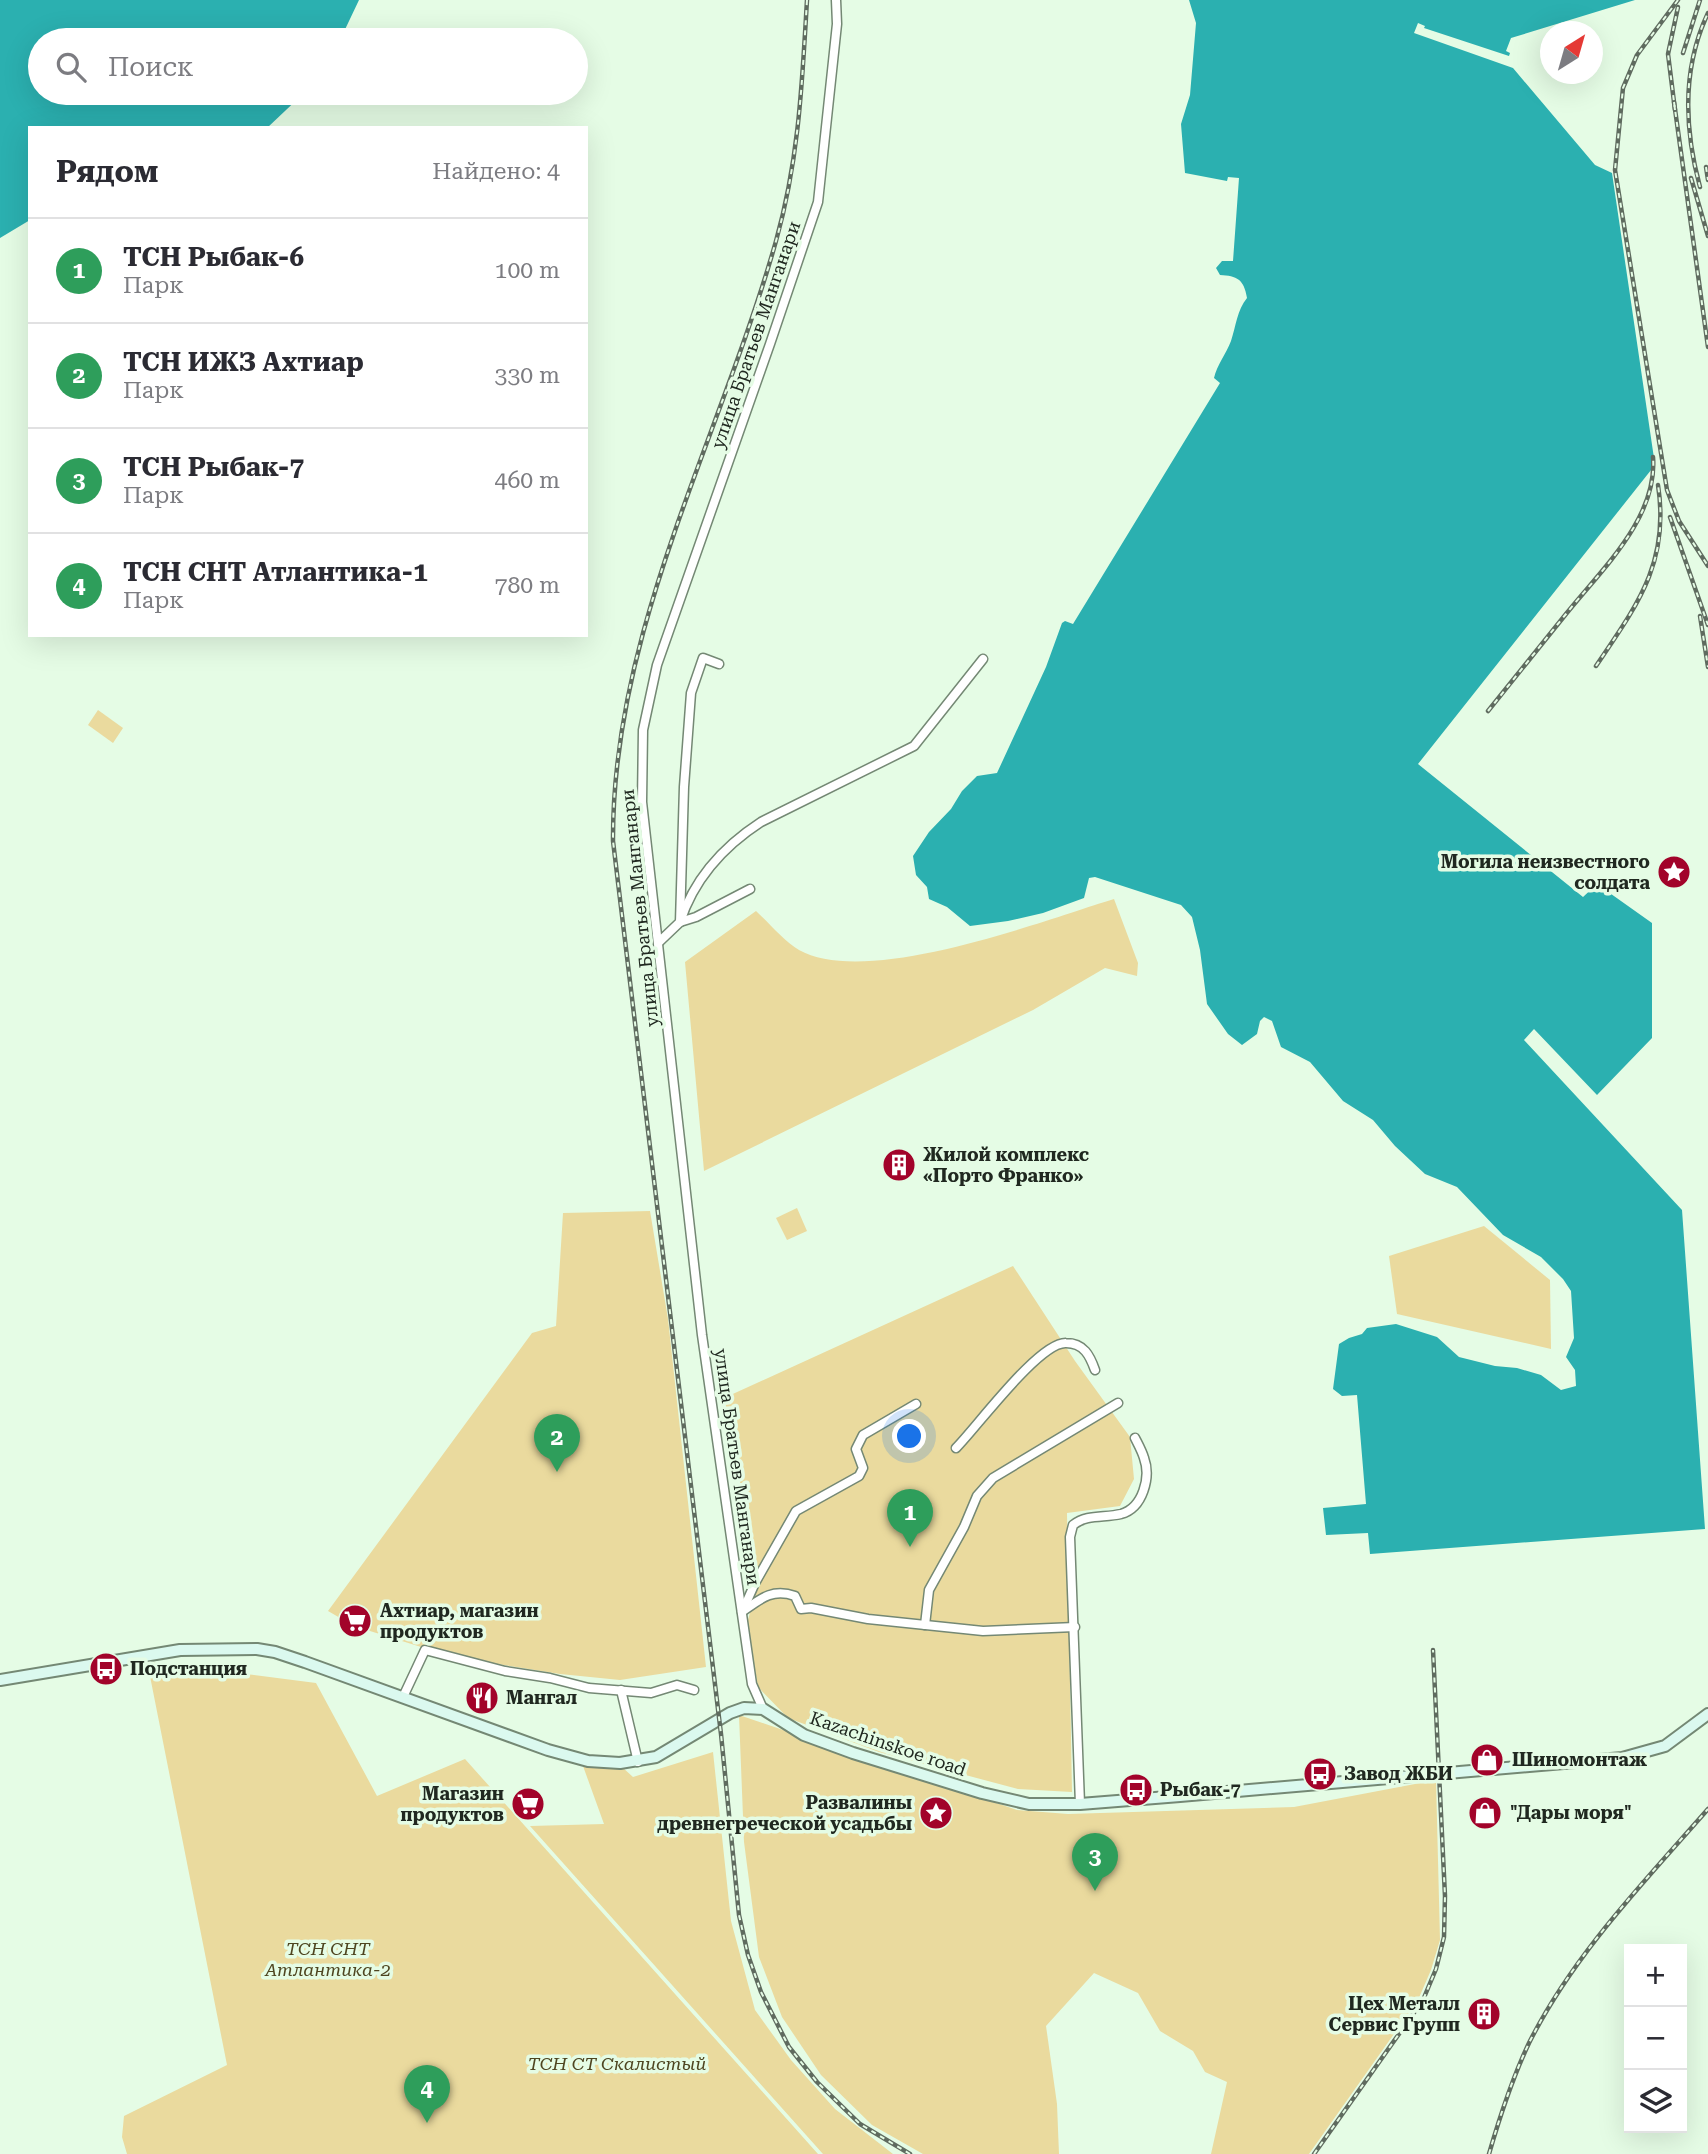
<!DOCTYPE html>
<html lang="ru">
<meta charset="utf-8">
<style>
:root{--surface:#fff;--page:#f2f2f3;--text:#2b2b33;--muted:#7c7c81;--line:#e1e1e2;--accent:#b45309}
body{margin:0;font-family:"Roboto Serif",serif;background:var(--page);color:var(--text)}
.controls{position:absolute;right:21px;bottom:21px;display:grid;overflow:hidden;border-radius:0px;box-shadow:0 7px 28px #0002}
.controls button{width:63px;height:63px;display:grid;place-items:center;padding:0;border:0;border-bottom:2px solid var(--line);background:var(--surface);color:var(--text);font:35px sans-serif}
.compass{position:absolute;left:1540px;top:21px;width:63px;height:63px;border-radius:50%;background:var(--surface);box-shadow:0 7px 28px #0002;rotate:37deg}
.you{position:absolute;left:910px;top:1437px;width:24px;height:24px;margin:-18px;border:5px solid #fff;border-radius:50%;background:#1a73e8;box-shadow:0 0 0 10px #1a73e833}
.badge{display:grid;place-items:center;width:46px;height:46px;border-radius:50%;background:var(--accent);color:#fff;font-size:23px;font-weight:700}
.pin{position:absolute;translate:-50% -58px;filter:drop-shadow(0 2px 4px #0008)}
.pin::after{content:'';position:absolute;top:37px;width:24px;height:21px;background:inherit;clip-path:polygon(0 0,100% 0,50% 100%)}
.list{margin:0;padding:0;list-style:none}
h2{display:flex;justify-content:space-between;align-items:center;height:91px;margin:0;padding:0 28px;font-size:30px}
h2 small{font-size:23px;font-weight:400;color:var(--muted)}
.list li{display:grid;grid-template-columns:46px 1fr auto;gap:21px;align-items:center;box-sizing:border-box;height:105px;padding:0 28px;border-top:2px solid var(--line)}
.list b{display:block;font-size:26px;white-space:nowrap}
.list p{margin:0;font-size:23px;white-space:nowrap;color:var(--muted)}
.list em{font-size:23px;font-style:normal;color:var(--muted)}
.icon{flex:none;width:38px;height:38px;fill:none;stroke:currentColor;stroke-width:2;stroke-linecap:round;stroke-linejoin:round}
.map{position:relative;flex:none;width:1708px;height:2154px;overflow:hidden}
.search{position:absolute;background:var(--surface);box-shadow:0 7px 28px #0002;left:28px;top:28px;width:560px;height:77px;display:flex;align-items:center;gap:18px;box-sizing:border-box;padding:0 24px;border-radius:38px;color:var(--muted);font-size:26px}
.panel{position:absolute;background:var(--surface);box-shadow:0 7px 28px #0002;left:28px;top:126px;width:560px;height:511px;border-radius:0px}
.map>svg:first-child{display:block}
.green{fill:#eada9e}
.water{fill:#2bb0b0}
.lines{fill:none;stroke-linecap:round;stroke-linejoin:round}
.minor-casing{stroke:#748874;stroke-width:11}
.secondary-casing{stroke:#748874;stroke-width:14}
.minor{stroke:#fff;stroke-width:8}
.secondary{stroke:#dbf9ef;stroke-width:10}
.rail-casing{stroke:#5f6b5f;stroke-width:4.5}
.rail{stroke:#e5fce5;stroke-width:2;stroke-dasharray:5;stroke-linecap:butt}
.labels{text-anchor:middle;stroke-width:7;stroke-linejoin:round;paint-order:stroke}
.street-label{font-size:18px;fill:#202820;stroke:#e5fce5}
.poi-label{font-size:18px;font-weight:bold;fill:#202820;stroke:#e5fce5;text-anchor:start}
.park-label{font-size:18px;font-style:italic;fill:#4e4520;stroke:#e5fce5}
</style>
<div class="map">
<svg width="1708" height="2154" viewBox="0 0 1708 2154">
<rect width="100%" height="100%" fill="#e5fce5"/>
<g class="green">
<polygon points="98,710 123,728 113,743 88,725"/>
<path d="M1114 899 1138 963 1137 976 1105 968 1033 1010 704 1171 685 962 756 911C768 922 785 942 799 950 867 988 1042 921 1114 899Z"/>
<polygon points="797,1208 807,1231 787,1240 776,1218"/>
<polygon points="650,1211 668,1319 706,1667 620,1680 560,1674 453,1657 354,1626 328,1611 532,1333 556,1326 563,1213"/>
<polygon points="1484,1226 1550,1280 1551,1349 1397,1314 1389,1256"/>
<polygon points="1013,1266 1075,1361 1130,1437 1134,1479 1120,1506 1067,1513 1072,1792 1018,1789 879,1752 788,1718 758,1687 747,1623 759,1582 724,1398"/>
<polygon points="147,1661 316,1683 377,1796 465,1759 818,2154 127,2154 122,2137 124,2116 227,2065"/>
<polygon points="739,1715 1017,1810 1068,1814 1294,1807 1436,1780 1440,1940 1431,1970 1418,2000 1309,2154 1211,2154 1227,2082 1205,2072 1193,2051 1160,2031 1138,1993 1094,1973 1046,2026 1057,2104 1059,2154 923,2154 872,2125 821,2075 782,2017 759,1957 744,1842"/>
<polygon points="713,1752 731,1921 755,2010 791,2060 835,2109 893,2154 823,2154 530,1826 604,1824 583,1766 622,1767 633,1777"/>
</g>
<g class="water">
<polygon points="0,0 359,0 340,40 40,40 40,93 304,93 267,128 30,128 30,220 0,238"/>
<path d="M1189 0H1635L1511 38 1506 51 1510 53 1509 56 1424 28 1425 26 1418 23 1414 33 1513 68 1595 165 1612 173 1655 465 1418 764 1583 897 1597 884 1652 923V1038L1597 1095 1534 1029 1524 1040 1682 1210 1705 1529 1370 1554 1368 1533 1326 1535 1323 1508 1366 1504 1357 1395 1342 1396 1333 1389 1339 1344 1349 1338 1362 1334 1367 1328 1396 1324 1437 1337 1459 1357 1495 1366 1517 1368 1541 1375 1561 1390 1576 1386 1575 1370 1566 1357 1574 1338 1571 1291 1563 1279 1541 1257 1503 1235 1457 1187 1425 1174 1395 1146 1373 1120 1343 1101 1310 1062 1281 1047 1272 1021 1264 1017 1260 1021 1257 1034 1242 1045 1228 1034 1207 1004 1200 950 1192 917 1181 905 1095 877 1089 878 1084 898 1043 913 1008 921 970 926 947 907 929 899 927 887 916 875 913 856 929 832 951 809 962 791 977 776 997 773 1046 667 1062 623 1065 621 1073 624 1220 383 1214 378C1217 365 1226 354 1231 341 1236 326 1237 310 1247 298 1244 279 1237 276 1220 275L1216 268 1222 261H1233L1239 178 1228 177 1227 181 1185 173 1181 124 1190 95 1196 23Z"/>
</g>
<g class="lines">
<defs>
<g id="minor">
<path d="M680 922C694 879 724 846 761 822L914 746 983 659"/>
<polyline points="680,922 696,917 750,889"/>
<polyline points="659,942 680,922 684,787 691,693 703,658 719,664"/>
<path d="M956 1448C977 1427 1039 1342 1066 1343 1084 1343 1090 1356 1095 1370"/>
<polyline points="743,1610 755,1583 796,1511 859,1476 863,1468 856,1449 863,1435 916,1404"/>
<path d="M742 1612C760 1599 772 1588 795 1596L801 1609 811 1608 868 1619 983 1631 1075 1627"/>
<polyline points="925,1625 929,1590 964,1527 977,1496 993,1478 1118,1403"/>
<polyline points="621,1690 638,1762"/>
<polyline points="403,1697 425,1650 505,1671 550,1678 589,1688 651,1693 677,1685 694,1690"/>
<polyline points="763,1709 752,1684 702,1335 642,802 643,730 657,665 770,344 818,202 837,24 836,0"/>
<path d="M1080 1804 1070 1537 1073 1525C1087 1514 1104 1518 1121 1514 1143 1508 1151 1477 1144 1458 1142 1451 1138 1444 1135 1438"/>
</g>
<polyline id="secondary" points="0,1680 180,1650 257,1649 275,1652 305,1662 548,1750 588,1761 620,1763 656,1757 730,1713 744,1708 763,1709 804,1735 853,1753 982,1793 1029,1804 1080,1804 1180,1796 1622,1758 1665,1746 1708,1714"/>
</defs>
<use href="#minor" class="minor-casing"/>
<use href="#secondary" class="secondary-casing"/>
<use href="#minor" class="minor"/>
<use href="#secondary" class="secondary"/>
<defs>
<g id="rail">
<path d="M807 0C802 84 799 159 776 241 720 440 612 629 613 841L721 1734 739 1915 748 1955 761 1992 789 2047 817 2082 860 2124 910 2154"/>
<polyline points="1678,0 1637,55 1623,88 1615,170 1667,490 1679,521 1708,566"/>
<polyline points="1683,53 1700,0"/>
<polyline points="1674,102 1708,347"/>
<polyline points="1675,110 1668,54 1678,7"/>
<polyline points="1706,167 1708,180"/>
<polyline points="1691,178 1708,236"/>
<path d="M1700 187C1684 128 1682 68 1708 13"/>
<polyline points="1670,517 1708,625"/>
<polyline points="1700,616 1708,667"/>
<path d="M1596 666C1637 605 1670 563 1658 485"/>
<path d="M1488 711C1514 679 1540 646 1566 614 1601 570 1658 518 1653 457"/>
<polyline points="1314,2154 1423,2000 1436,1969 1444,1937 1445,1896 1433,1650"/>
<path d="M1489 2154C1500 2116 1512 2079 1529 2043 1573 1955 1644 1882 1708 1809"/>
</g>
</defs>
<use href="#rail" class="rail-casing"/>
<use href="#rail" class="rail"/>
</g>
<defs>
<symbol id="sight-disc" viewBox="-11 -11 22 22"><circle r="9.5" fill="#a2032a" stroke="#e5fce5"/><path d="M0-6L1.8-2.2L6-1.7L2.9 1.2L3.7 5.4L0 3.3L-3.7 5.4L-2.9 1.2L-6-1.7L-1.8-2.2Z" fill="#fff"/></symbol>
<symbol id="building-disc" viewBox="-11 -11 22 22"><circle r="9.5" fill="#a2032a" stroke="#e5fce5"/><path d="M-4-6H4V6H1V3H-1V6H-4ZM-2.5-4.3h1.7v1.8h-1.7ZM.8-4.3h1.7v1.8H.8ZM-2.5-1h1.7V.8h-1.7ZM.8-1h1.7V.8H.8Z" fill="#fff"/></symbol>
<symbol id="supermarket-disc" viewBox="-11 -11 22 22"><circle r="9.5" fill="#a2032a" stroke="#e5fce5"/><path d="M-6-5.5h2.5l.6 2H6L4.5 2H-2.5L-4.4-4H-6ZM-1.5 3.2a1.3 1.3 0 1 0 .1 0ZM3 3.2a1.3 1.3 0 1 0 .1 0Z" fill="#fff"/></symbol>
<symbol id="bus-disc" viewBox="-11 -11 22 22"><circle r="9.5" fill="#a2032a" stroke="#e5fce5"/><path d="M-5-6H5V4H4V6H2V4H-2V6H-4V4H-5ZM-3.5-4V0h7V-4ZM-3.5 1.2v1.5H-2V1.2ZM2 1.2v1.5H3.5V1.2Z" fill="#fff"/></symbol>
<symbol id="restaurant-disc" viewBox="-11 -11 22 22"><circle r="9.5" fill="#a2032a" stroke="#e5fce5"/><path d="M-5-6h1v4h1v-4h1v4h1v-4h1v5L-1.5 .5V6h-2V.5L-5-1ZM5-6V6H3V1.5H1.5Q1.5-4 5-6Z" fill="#fff"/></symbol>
<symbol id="shop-disc" viewBox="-11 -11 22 22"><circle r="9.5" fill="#a2032a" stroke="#e5fce5"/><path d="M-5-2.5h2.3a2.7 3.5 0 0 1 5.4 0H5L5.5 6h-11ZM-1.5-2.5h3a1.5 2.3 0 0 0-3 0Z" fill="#fff"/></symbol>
</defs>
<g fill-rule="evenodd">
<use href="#sight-disc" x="1655" y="853" width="38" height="38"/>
<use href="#building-disc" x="880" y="1146" width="38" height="38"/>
<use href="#supermarket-disc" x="336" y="1602" width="38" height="38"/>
<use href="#bus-disc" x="87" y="1650" width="38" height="38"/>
<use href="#restaurant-disc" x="463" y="1679" width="38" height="38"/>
<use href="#shop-disc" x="1468" y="1741" width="38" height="38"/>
<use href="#bus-disc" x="1301" y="1755" width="38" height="38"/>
<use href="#bus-disc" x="1117" y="1771" width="38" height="38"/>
<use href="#supermarket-disc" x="509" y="1785" width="38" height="38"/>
<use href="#sight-disc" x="917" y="1794" width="38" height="38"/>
<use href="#shop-disc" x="1466" y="1794" width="38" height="38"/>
<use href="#building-disc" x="1465" y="1995" width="38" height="38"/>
</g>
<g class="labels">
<g class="street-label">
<text transform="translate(756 335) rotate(-71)" y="6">улица Братьев Манганари</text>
<text transform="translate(640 908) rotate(-96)" y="6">улица Братьев Манганари</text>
<text transform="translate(737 1467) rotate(82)" y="6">улица Братьев Манганари</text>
<text transform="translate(888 1744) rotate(19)" y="6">Kazachinskoe road</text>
</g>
<g class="poi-label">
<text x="1650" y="868" text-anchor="end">Могила неизвестного<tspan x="1650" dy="21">солдата</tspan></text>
<text x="923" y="1161">Жилой комплекс<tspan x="923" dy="21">«Порто Франко»</tspan></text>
<text x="380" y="1617">Ахтиар, магазин<tspan x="380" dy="21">продуктов</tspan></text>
<text x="130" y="1675">Подстанция</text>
<text x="506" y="1704">Мангал</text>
<text x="1512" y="1766">Шиномонтаж</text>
<text x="1344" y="1780">Завод ЖБИ</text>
<text x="1160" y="1796">Рыбак-7</text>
<text x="504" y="1800" text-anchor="end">Магазин<tspan x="504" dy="21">продуктов</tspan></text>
<text x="912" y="1809" text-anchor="end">Развалины<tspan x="912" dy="21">древнегреческой усадьбы</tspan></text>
<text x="1510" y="1819">"Дары моря"</text>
<text x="1460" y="2010" text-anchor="end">Цех Металл<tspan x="1460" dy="21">Сервис Групп</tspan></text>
</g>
<g class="park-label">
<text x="328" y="1955">ТСН СНТ<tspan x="328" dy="21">Атлантика-2</tspan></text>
<text x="617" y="2070">ТСН СТ Скалистый</text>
</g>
</g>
</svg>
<div class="controls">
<button>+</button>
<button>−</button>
<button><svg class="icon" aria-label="layers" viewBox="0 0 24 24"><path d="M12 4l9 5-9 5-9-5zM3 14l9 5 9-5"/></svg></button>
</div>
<svg class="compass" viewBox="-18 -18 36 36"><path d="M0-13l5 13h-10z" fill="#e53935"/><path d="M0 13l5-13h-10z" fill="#7c7c81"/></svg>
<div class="you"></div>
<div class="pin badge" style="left:910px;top:1547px;background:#2e9e5b">1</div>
<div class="pin badge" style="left:557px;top:1472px;background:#2e9e5b">2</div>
<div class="pin badge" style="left:1095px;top:1891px;background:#2e9e5b">3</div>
<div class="pin badge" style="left:427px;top:2123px;background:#2e9e5b">4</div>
<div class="search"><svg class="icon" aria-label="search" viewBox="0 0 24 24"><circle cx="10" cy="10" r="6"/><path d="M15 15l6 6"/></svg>Поиск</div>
<section class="panel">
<h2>Рядом<small>Найдено: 4</small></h2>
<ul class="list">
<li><span class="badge" style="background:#2e9e5b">1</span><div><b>ТСН Рыбак-6</b><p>Парк</p></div><em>100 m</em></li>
<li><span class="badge" style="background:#2e9e5b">2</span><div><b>ТСН ИЖЗ Ахтиар</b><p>Парк</p></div><em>330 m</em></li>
<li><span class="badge" style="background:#2e9e5b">3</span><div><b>ТСН Рыбак-7</b><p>Парк</p></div><em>460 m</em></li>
<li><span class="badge" style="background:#2e9e5b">4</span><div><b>ТСН СНТ Атлантика-1</b><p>Парк</p></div><em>780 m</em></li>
</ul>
</section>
</div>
